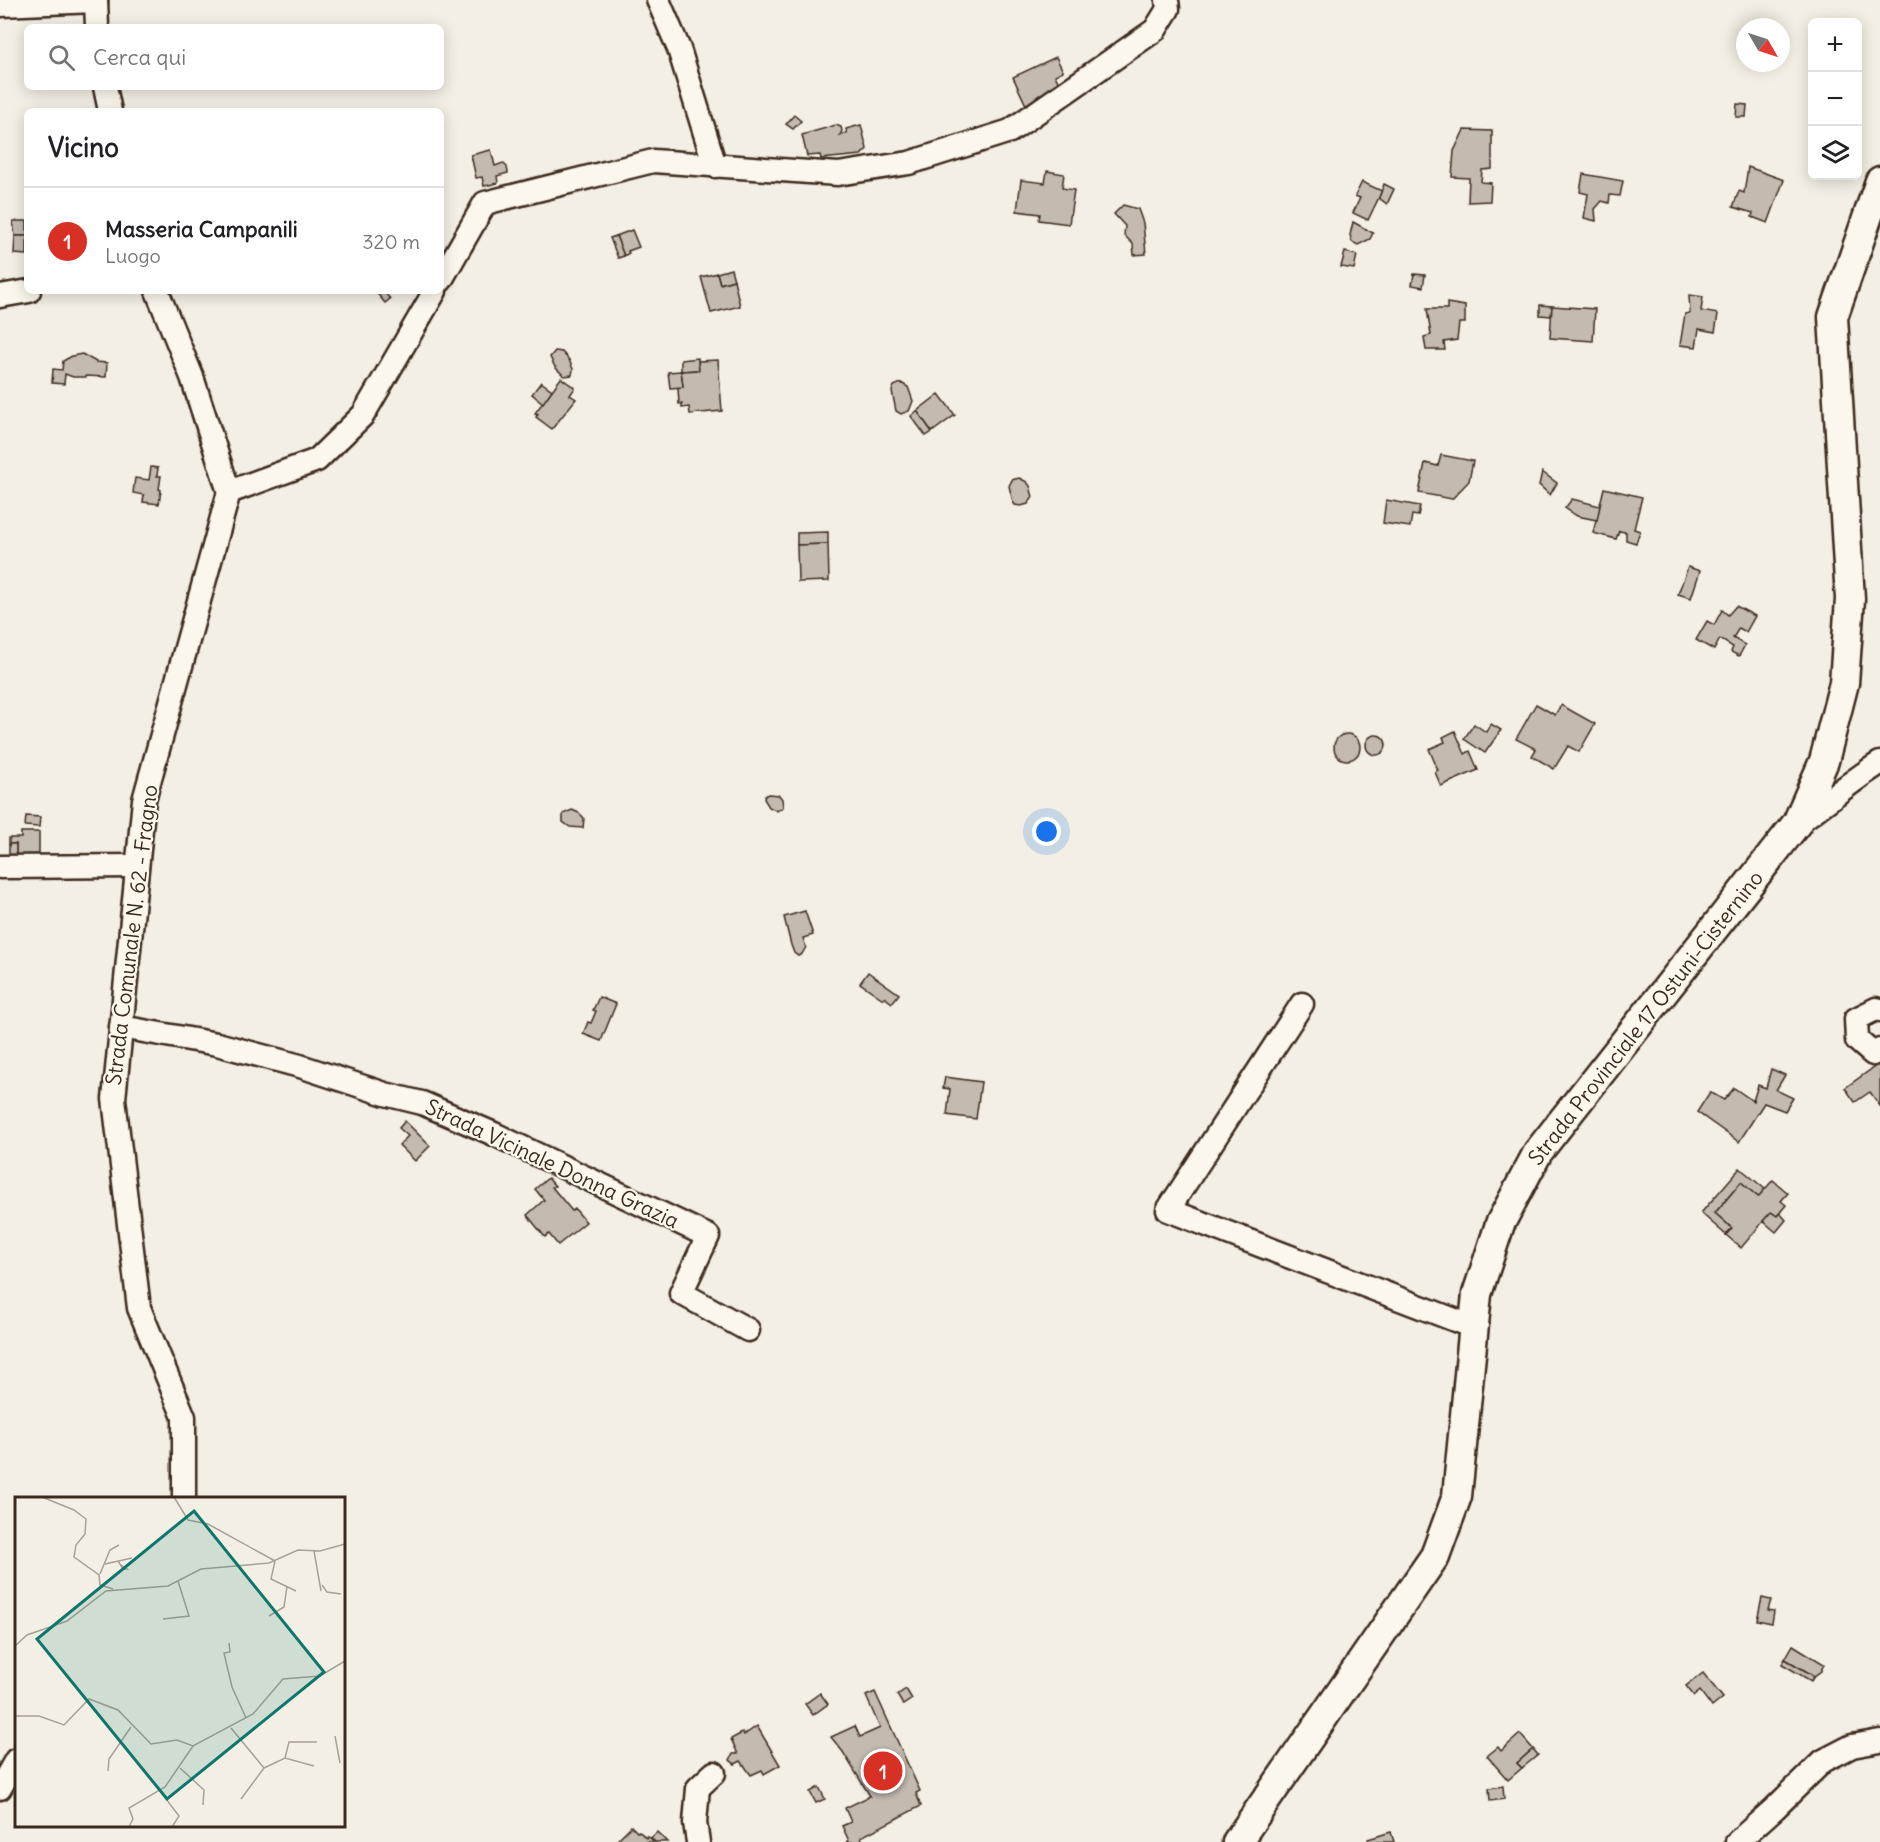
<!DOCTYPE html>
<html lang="it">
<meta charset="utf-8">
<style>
:root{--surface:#fff;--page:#f6f6f6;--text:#202124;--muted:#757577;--line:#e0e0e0;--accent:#d93025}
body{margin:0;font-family:Delius,sans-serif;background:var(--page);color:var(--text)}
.controls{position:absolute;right:18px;top:18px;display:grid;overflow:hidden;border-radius:9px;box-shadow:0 3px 15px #0003}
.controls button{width:54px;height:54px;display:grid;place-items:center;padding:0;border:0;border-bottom:2px solid var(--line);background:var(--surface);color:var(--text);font:30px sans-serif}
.compass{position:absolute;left:1736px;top:18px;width:54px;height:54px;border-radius:50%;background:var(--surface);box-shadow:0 3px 15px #0003;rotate:129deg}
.you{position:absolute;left:1047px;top:832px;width:21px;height:21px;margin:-15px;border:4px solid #fff;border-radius:50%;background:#1a73e8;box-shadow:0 0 0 9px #1a73e833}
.badge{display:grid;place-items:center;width:39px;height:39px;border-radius:50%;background:var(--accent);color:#fff;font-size:20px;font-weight:700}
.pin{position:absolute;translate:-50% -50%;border:3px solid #fff;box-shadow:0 2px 6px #0006}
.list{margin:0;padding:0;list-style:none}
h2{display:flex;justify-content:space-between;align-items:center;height:78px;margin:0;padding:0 24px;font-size:26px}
h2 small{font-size:20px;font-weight:400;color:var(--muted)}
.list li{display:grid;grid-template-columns:39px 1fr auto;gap:18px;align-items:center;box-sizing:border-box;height:108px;padding:0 24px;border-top:2px solid var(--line)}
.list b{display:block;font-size:22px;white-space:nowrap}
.list p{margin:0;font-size:20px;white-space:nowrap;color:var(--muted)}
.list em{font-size:20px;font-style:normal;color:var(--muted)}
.icon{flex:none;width:33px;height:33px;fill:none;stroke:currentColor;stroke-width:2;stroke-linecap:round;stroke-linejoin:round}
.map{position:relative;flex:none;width:1880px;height:1842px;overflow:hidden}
.search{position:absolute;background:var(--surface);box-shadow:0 3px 15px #0003;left:24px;top:24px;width:420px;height:66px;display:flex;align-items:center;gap:15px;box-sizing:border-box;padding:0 21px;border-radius:9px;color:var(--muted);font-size:22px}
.panel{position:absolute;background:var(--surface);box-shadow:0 3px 15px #0003;left:24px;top:108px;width:420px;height:186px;border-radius:9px}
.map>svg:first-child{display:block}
.building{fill:#c3bbb0;stroke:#3b2a1e;stroke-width:1.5}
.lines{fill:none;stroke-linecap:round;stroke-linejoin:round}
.minor-casing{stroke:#3b2a1e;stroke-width:27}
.major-casing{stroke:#3b2a1e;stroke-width:33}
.minor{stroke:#fbf7ec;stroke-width:22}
.major{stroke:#fbf7ec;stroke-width:28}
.labels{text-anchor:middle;stroke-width:4.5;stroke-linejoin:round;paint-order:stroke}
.street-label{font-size:21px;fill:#3b2a1e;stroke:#fbf7ec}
.inset-road{fill:none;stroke:#a9a095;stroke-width:1.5}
.view{fill:#0f766e;fill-opacity:0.15;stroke:#0f766e;stroke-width:3}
.inset-edge{fill:none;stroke:#3b2a1e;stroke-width:3}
</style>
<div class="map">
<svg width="1880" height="1842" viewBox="0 0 1880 1842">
<rect width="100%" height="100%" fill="#f3efe4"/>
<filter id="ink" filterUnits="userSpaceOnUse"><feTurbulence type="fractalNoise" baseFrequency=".0167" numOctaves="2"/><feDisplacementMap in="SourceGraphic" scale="12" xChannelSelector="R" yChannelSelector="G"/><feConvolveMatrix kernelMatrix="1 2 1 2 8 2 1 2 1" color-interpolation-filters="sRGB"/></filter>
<g filter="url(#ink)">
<g class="building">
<polygon points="1056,57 1063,71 1055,75 1061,88 1026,105 1013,77"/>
<polygon points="1737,104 1747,105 1746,117 1736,117"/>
<polygon points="794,115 801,121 793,129 786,124"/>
<polygon points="836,125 841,127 842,131 840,135 847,133 846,129 861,125 867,149 861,155 821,159 820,155 807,156 802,135"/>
<polygon points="1464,130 1492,131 1492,169 1482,170 1481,182 1491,183 1490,201 1468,202 1469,178 1452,177 1454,151"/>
<polygon points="491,150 495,166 503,163 507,167 508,173 497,176 498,183 484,186 482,177 476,178 471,155"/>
<polygon points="1748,167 1784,180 1768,223 1752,217 1753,213 1733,207 1739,191 1744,193"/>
<polygon points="1047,171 1064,174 1062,188 1074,190 1069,224 1039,220 1040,214 1017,211 1021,180 1045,183"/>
<polygon points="1583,174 1623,181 1620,196 1610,195 1609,203 1602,201 1595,209 1596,221 1584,218 1588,194 1580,192"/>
<polygon points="1362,182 1382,191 1368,220 1353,213 1360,198 1355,196"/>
<polygon points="1384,184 1394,189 1387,204 1379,198"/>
<polygon points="1123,205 1138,209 1143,223 1146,254 1134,255 1133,244 1124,235 1125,226 1114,214"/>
<polygon points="13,221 27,221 27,236 15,236"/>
<polygon points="1353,222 1373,233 1370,239 1358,245 1352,242 1350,235"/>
<polygon points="632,230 639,247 628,251 629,253 624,256 616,236"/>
<polygon points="15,236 27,236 27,255 14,254"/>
<polygon points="616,236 624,256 618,258 610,238"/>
<polygon points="1345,252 1357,255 1354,269 1341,267"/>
<polygon points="731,269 734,280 720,284 717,273"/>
<polygon points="717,273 720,284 734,280 740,306 711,313 701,277"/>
<polygon points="1414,274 1425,275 1423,287 1412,285"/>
<polygon points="375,291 390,291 386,294 390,299 385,303"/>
<polygon points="1689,295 1703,297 1701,311 1718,314 1715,332 1699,329 1696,347 1680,345 1685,314 1690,313"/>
<polygon points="1447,303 1465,306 1465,323 1459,323 1457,340 1444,342 1445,350 1426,350 1424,337 1431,335 1427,309 1447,309"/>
<polygon points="1540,305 1552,306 1551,316 1540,315"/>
<polygon points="1552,306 1595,309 1593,341 1550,338"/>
<polygon points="555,351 562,352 569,360 573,369 572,375 564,376 555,367 550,357"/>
<polygon points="82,354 96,362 107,363 106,377 86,376 86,377 73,377 65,374 64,384 52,383 53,369 62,370 63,361 72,356"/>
<polygon points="698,358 699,370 681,371 681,360"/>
<polygon points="718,360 722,411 690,414 689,407 682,408 682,403 679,404 678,388 683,387 681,371 699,370 698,361"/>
<polygon points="681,371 683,387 670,388 668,372"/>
<polygon points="561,378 575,388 570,395 576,399 552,429 536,417 538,414 535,413"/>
<polygon points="541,382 552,390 543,403 532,394"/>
<polygon points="901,383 908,387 913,401 909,411 901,414 896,411 892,391 894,386"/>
<polygon points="939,394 955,415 932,432 917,411"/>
<polygon points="917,411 932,432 926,436 911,416"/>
<polygon points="1441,455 1473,461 1469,481 1452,499 1419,493 1425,463 1438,466"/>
<polygon points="151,467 158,468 157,476 161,476 159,489 161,490 159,504 143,502 144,495 133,493 135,478 149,480"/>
<polygon points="1542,472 1557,483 1550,495 1539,485"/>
<polygon points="1019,478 1027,482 1030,486 1033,497 1028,504 1021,506 1015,505 1013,502 1009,486 1012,480"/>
<polygon points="1604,488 1642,497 1634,529 1640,531 1636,543 1626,540 1626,532 1619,531 1616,539 1593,533"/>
<polygon points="1572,499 1600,506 1597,520 1577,516 1565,508"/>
<polygon points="1386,500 1420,506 1418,516 1412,515 1410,527 1383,523"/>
<polygon points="828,532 828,544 797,545 797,533"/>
<polygon points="828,544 829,581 798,582 797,545"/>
<polygon points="1688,567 1700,571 1691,598 1678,594"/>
<polygon points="1736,606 1755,616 1746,632 1739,628 1733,638 1745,645 1739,656 1731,652 1733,647 1720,639 1714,650 1696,640 1707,621 1714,625 1722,610 1728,615"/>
<polygon points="1536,704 1555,715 1561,705 1595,724 1579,752 1568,746 1554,769 1532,756 1536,749 1516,739"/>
<polygon points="1474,724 1486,732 1491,724 1501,730 1485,753 1464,739"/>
<polygon points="1455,731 1465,754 1470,751 1478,770 1441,786 1435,772 1438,770 1429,749 1445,742 1443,737"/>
<circle cx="1347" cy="747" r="13"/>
<circle cx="1376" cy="745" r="10"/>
<polygon points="768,794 779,795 782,799 783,807 777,811 769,807 764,799 765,796"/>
<polygon points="572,810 579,813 584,818 583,828 570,827 563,822 563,814"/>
<polygon points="26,816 40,817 39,827 25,826"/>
<polygon points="21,832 39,832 39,856 32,856 32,861 16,860 16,844 9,844 9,838 21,838"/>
<rect x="9" y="844" width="7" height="16"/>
<polygon points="805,911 813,935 803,938 806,947 802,954 798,956 794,953 791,945 784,917"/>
<polygon points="868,972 899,994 892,1003 884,997 883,999 860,983"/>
<polygon points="599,997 616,1004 601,1041 583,1034 588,1022 591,1023 596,1011 593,1010"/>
<polygon points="1880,1063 1880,1106 1870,1092 1855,1102 1845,1088"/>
<polygon points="1771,1069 1785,1075 1776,1090 1793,1098 1785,1111 1764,1103 1739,1142 1697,1112 1710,1092 1724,1100 1734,1088 1753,1101 1758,1085 1766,1088"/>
<polygon points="945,1077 981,1082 976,1119 947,1115 950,1089 943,1088"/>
<polygon points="405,1121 430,1146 415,1161 399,1145 408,1136 399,1128"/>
<polygon points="1740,1168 1765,1189 1758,1197 1741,1182 1715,1213 1732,1228 1726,1235 1701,1213"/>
<polygon points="548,1178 555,1186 552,1187 572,1211 575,1209 586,1222 558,1245 549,1234 545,1237 527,1215 544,1200 535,1189"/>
<polygon points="1773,1180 1788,1193 1781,1201 1786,1205 1777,1216 1771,1212 1741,1248 1726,1235 1732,1228 1715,1213 1741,1182 1758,1197"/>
<polygon points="1771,1212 1777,1216 1780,1213 1786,1220 1776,1232 1763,1221"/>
<polygon points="1762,1598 1771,1600 1768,1610 1774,1611 1772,1623 1757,1620"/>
<polygon points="1793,1645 1824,1664 1821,1671 1814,1676 1785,1659"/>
<polygon points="1785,1659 1814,1676 1811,1681 1782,1664"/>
<polygon points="1703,1673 1723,1698 1712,1707 1700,1691 1694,1696 1686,1686"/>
<polygon points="906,1689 912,1699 903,1705 897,1695"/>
<polygon points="875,1692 920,1791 916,1793 921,1806 861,1837 863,1842 847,1842 849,1841 842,1826 851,1822 845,1808 870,1796 843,1752 831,1737 855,1726 860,1737 880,1728 866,1696"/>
<polygon points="820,1693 828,1704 813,1715 805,1704"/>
<polygon points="757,1726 780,1765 764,1774 762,1770 751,1775 741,1761 735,1764 730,1760 733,1754 738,1754 731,1739 742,1733 744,1735"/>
<polygon points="1520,1734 1533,1749 1517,1763 1522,1768 1508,1780 1487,1756 1498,1747 1501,1751"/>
<polygon points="1533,1749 1538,1755 1522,1768 1517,1763"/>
<polygon points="1503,1786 1504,1799 1490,1801 1489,1788"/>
<polygon points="819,1787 825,1799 816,1803 810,1792"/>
<polygon points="631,1826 637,1832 639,1831 646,1838 647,1836 655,1842 621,1842 618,1839"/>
<polygon points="657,1832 667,1842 655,1842 651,1838"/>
<polygon points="1391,1832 1394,1842 1369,1842 1368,1839"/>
</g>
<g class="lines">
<defs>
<g id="minor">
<polyline points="96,0 97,27"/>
<polyline points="658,0 679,49 715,166"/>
<polyline points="0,5 96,1"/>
<polyline points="105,87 110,111"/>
<polyline points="441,280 485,203 653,161 838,174 909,163 1010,131 1155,30 1168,9 1167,0"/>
<polyline points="157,291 192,377 229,492"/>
<polyline points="0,296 29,291"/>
<path d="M1797 823C1825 804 1851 781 1880 763"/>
<polyline points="0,867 137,866"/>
<polyline points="1302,1004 1168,1210 1473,1327"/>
<polyline points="1880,1010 1876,1009 1856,1019 1857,1040 1873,1054 1880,1050"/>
<polyline points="121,1027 217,1044 300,1066 385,1094 422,1103 494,1134 708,1236 681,1293 748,1330"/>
<polyline points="184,1498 184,1417 139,1308 114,1099 144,800 229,492 317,460 363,415 435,291"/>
<polyline points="0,1788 16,1760"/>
<polyline points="698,1842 695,1823 698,1788 714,1773"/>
<polyline points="1737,1842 1775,1808 1823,1761 1852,1746 1880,1741"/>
</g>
<polyline id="major" points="1237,1842 1435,1556 1457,1496 1477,1294 1500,1224 1538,1152 1797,823 1824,761 1844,683 1850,599 1833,317 1880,181"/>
</defs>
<use href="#minor" class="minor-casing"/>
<use href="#major" class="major-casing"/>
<use href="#minor" class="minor"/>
<use href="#major" class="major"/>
</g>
</g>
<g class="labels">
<g class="street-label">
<text transform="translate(132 935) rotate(-83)" y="7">Strada Comunale N. 62 - Fragno</text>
<text transform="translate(1646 1018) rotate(-52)" y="7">Strada Provinciale 17 Ostuni-Cisternino</text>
<text transform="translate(552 1164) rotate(25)" y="7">Strada Vicinale Donna Grazia</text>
</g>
</g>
<g transform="translate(15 1497)">
<rect width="330" height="330" fill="#f3efe4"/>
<path class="inset-road" d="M27 0 59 13 71 22 70 37 61 48 59 60 84 78 85 88 98 92M159 0 173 23 193 27 260 64 256 82 281 94M299 54 306 94M103 64 108 72H112L106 68M90 67 117 61M85 77 95 53 104 48M307 88 312 95 326 97M254 119 269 110 272 89M148 122 174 119 163 84M214 146 215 155 209 156 217 190 231 221M0 149 12 138 52 124 91 94 153 89 186 72 254 66 283 53 305 54 330 47M0 219H24L49 228 74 202 103 213 136 247 162 243 178 249 238 217 268 182 305 179 330 164M216 231 249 271 226 302M320 239 325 266M270 261 274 245H302M165 271 189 293 188 308M249 271 270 261 299 269M93 274 94 262 116 230M145 294 164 319 157 330M114 330 118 322 114 311 150 290 178 249"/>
<path class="view" d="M179 14 309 175 152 302 22 142Z"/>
<rect width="330" height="330" class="inset-edge"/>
</g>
</svg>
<div class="controls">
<button>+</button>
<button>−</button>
<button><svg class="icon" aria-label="layers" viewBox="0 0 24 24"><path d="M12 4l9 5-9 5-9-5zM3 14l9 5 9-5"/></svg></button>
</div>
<svg class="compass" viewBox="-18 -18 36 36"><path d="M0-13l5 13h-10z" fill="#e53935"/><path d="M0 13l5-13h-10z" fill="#757577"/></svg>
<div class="you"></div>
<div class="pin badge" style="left:883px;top:1771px">1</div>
<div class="search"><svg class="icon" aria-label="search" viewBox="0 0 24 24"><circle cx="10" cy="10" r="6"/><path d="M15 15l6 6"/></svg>Cerca qui</div>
<section class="panel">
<h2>Vicino<small></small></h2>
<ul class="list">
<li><span class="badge">1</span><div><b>Masseria Campanili</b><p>Luogo</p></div><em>320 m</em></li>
</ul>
</section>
</div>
